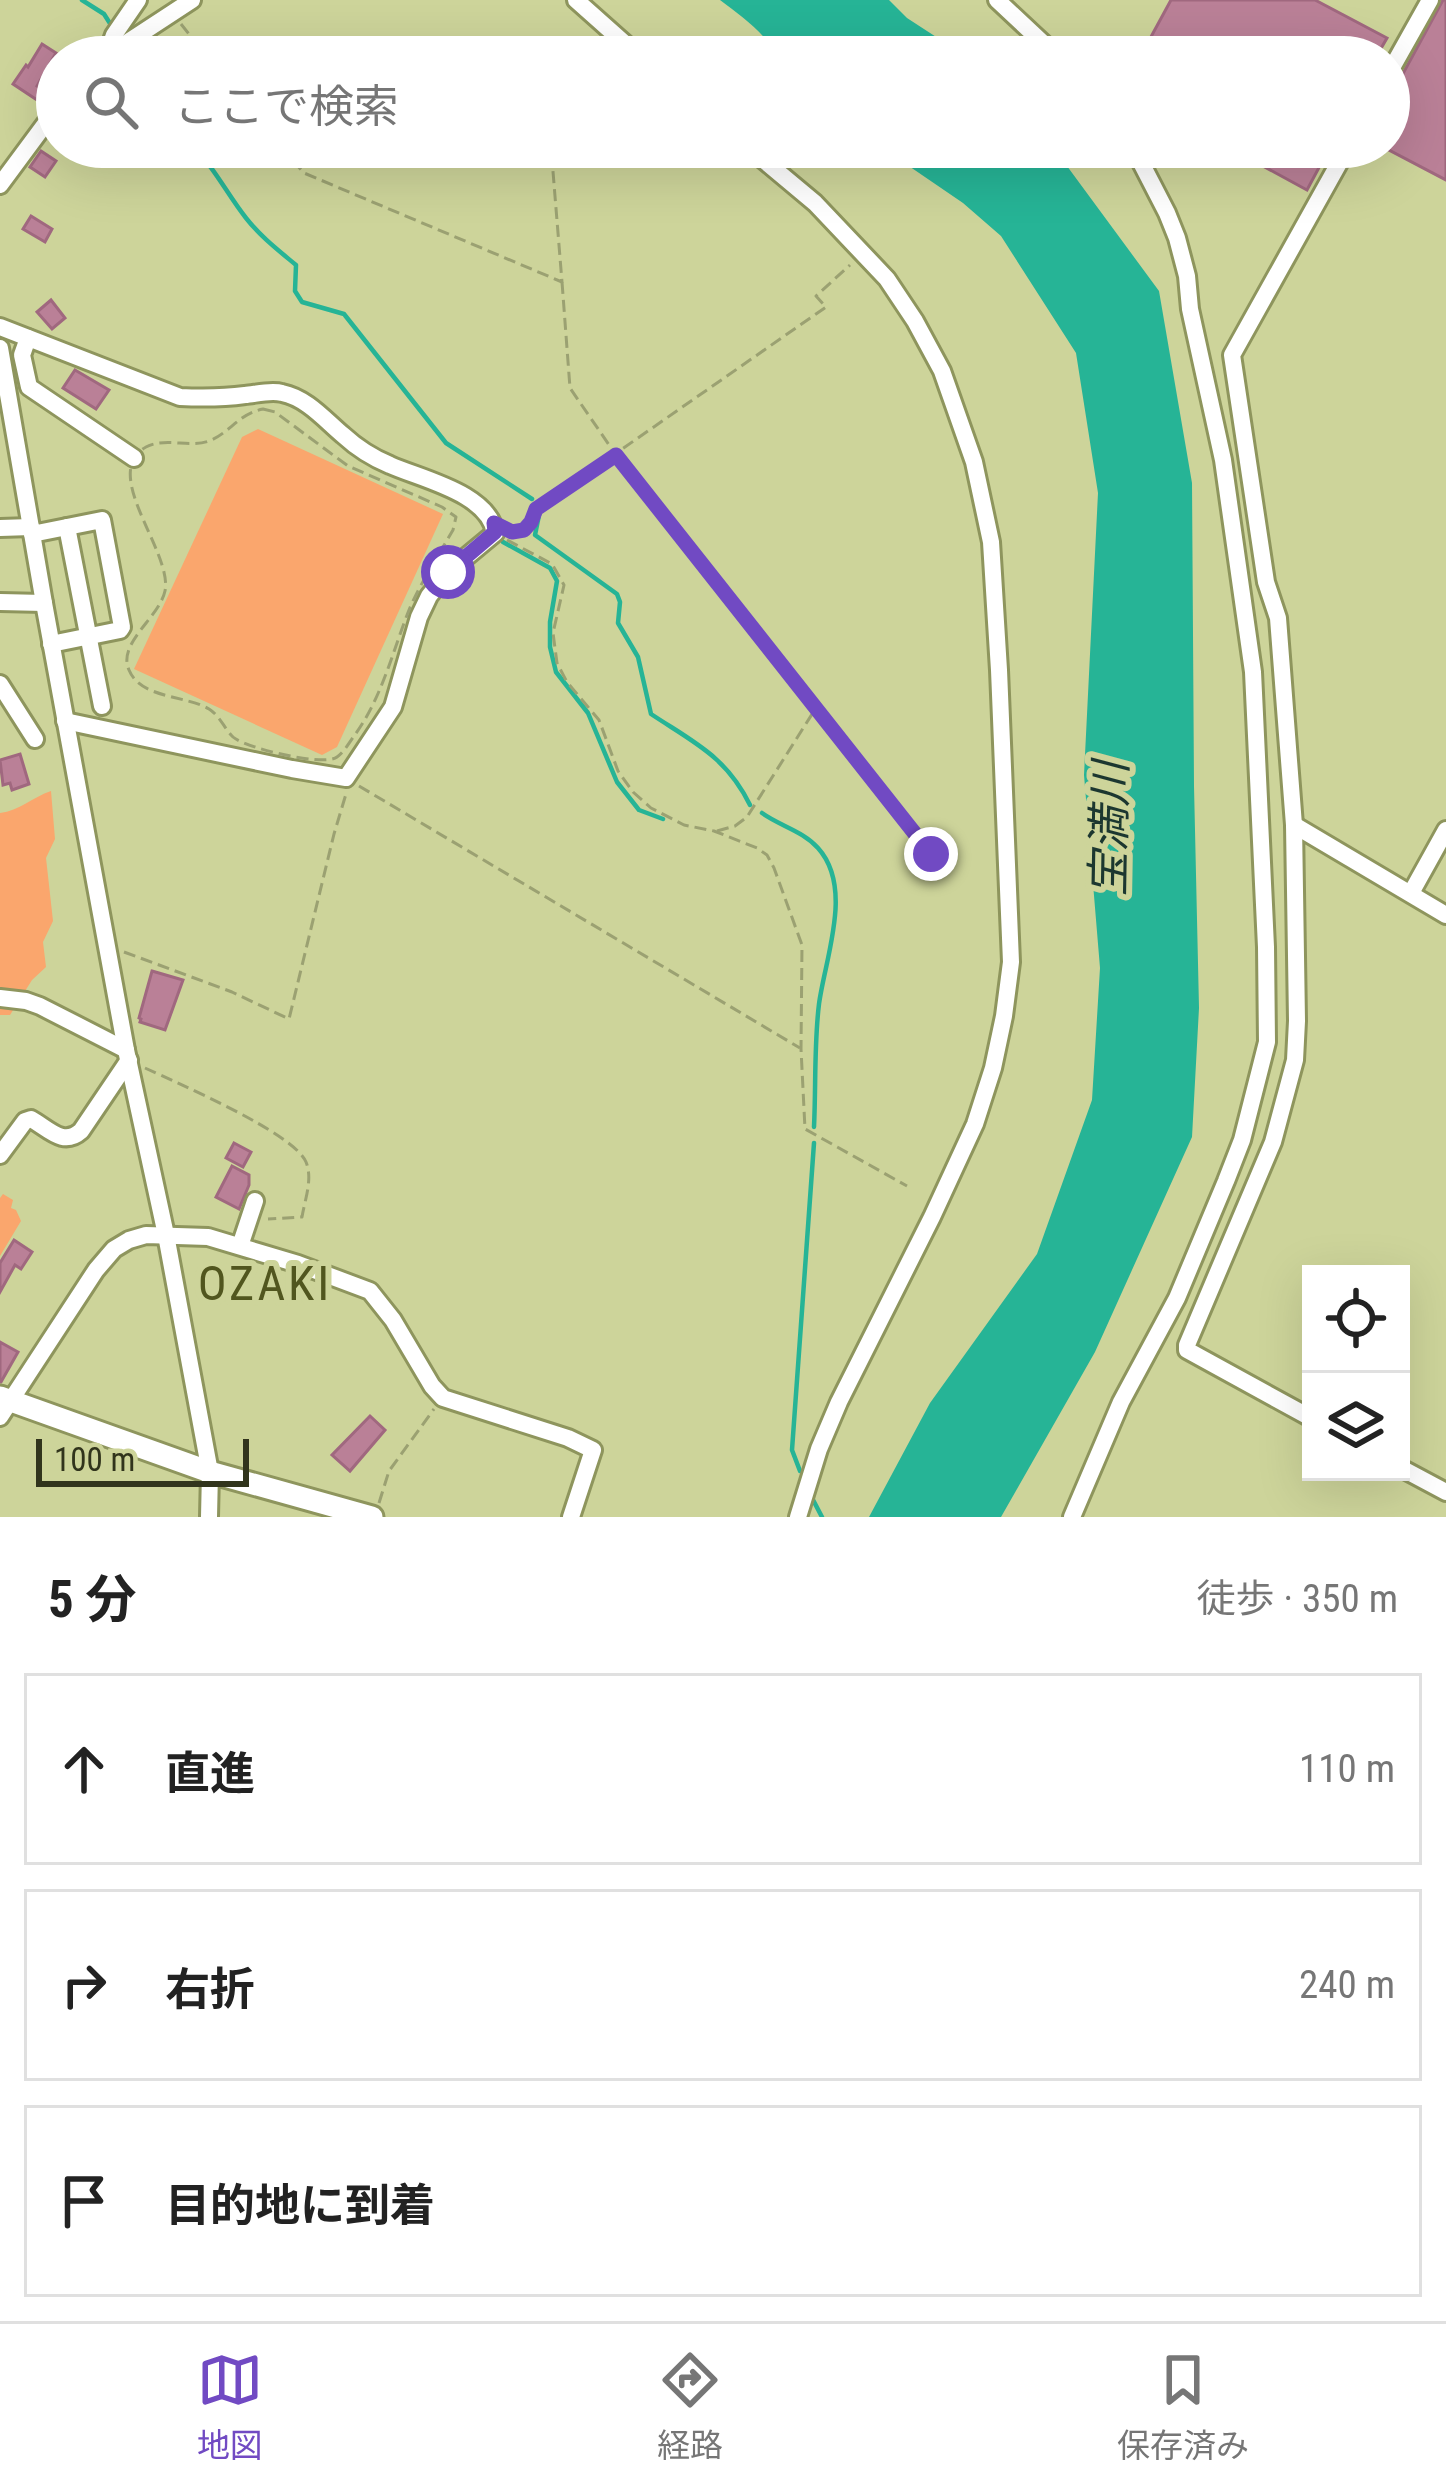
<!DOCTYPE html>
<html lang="ja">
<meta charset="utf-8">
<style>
:root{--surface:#fff;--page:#f6f6f6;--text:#222;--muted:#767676;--line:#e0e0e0;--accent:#714ac3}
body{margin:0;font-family:"Roboto Condensed","Noto Sans JP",sans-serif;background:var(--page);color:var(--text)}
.controls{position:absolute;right:36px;bottom:36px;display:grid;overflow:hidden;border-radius:0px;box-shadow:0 12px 48px #0002}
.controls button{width:108px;height:108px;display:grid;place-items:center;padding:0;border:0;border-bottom:3px solid var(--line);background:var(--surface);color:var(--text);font:60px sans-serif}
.scale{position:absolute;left:36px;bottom:30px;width:213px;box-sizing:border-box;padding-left:12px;border:6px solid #31341c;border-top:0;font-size:33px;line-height:42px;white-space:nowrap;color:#31341c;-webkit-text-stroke:9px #cdd49a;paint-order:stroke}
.stop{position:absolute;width:36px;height:36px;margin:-27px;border:9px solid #714ac3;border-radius:50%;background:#fff}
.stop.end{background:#714ac3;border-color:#fff;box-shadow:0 3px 12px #0008}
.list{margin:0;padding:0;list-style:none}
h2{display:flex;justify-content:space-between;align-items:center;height:156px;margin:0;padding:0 48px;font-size:51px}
h2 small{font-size:39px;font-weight:400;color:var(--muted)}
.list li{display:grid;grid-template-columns:78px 1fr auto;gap:36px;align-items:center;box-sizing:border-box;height:192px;margin:0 24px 24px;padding:0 24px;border:3px solid var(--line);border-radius:0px}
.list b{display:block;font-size:45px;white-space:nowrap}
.list em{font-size:39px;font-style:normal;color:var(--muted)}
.icon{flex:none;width:66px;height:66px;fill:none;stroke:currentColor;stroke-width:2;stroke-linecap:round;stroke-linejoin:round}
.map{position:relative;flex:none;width:1446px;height:1517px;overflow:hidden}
.search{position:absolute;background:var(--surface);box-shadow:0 12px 48px #0002;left:36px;right:36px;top:36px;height:132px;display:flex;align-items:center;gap:30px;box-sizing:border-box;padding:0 42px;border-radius:66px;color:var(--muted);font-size:45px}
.sheet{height:804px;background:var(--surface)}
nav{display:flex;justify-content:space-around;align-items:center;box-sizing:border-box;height:168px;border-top:3px solid var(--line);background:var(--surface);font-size:33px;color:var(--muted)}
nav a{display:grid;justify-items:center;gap:6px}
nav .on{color:var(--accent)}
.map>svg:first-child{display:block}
.green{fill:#faa66d}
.water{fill:#26b496}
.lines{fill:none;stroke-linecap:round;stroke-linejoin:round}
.stream{stroke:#26b496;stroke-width:4.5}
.building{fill:#ba8097;stroke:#a0687f;stroke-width:3}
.minor-casing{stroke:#8e955d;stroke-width:22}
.major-casing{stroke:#8e955d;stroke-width:27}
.path{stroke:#9ba172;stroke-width:3;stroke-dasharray:12 6;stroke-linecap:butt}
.minor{stroke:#fff;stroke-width:16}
.major{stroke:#fff;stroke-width:21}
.route{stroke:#714ac3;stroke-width:15}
.labels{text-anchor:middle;stroke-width:12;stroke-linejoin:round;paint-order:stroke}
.water-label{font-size:45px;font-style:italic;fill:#1c3730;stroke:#cdd49a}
.quarter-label{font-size:48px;letter-spacing:3px;fill:#51561f;stroke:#cdd49a}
</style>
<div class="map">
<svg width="1446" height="1517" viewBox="0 0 1446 1517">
<rect width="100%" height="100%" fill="#cdd49a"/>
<g class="green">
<polygon points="258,429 443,514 337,747 322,755 134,669 242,437"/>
<path d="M51 791 55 839 46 858 53 921 43 942 46 967 32 980 10 1015H0V813C19 811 33 797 51 791Z"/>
<polygon points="3,1194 13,1200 11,1208 16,1210 21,1221 0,1256 0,1198"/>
</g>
<g class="water">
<path d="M720 0H889L907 18 967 57H777C766 33 741 16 720 0Z"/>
<polygon points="881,147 1053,147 1159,291 1192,483 1194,786 1199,1008 1192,1137 1095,1352 1001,1517 869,1517 930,1403 1037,1254 1092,1100 1100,968 1084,775 1098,493 1076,353 1001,236 963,203"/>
</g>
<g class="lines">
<g class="stream">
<polyline points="82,0 104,14 111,25"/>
<polyline points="148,42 156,57"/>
<path d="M193 147C215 168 227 194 246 218 260 236 278 250 296 265L295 291 302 302 344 314 446 443 532 499"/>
<path d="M540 510 535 535 617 594 620 602 618 623 638 657 651 714C693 742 726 756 750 805"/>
<polyline points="503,542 550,568 557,581 550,622 550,647 556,672 588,713 617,782 639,810 663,819"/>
<path d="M762 813C780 826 803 831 818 848 854 888 825 958 819 1004 814 1044 816 1086 814 1127"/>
<polyline points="800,1471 792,1450 814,1143"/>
<polyline points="811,1496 822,1517"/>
</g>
</g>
<g class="building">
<polygon points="1171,0 1315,0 1387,38 1376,57 1140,57"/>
<polygon points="1443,0 1446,0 1446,180 1389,150 1389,91 1400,79"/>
<polygon points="42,44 56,53 37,86 47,93 40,102 13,84 26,65 28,67"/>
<polygon points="1228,147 1330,147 1307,190"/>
<polygon points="41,151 56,161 45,177 30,167"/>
<polygon points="31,216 52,229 45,242 23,229"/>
<polygon points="51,300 65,318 52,329 37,312"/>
<polygon points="75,370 109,390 96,409 63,388"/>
<polygon points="20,754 29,784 12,790 10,783 3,785 0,760"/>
<polygon points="152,971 183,980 165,1030 140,1022 141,1019 139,1018"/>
<polygon points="234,1143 251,1152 243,1167 226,1158"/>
<polygon points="232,1166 249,1175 249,1185 239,1209 216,1197"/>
<polygon points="14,1240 32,1252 21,1269 15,1265 0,1292 0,1263"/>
<polygon points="0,1342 18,1352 1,1382 0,1382"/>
<polygon points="370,1416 385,1430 350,1471 332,1455"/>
</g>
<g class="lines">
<defs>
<g id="minor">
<polyline points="576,0 640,57"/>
<polyline points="997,0 1058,57"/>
<polyline points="107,55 114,35 138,0"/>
<polyline points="105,57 192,0"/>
<polyline points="1389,73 1430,0"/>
<polyline points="748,147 815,203 887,279 915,321 942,371 974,462 991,542 999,670 1011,962 1004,1016 993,1068 975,1124 932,1217 839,1402 819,1449 798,1517"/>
<polyline points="0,185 57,108"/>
<path d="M0 327 180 397C202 398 223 398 245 395 256 394 271 390 282 393 307 398 325 420 343 435 356 447 373 458 390 465 421 479 489 493 495 533L448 572 429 596 419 617 393 707 346 778 292 769 65 721"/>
<polyline points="28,338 22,355 29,387 134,458"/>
<polyline points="0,348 44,603 126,1050 166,1235 210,1472 209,1517"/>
<polyline points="67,527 102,706"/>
<polyline points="0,528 31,527"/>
<polyline points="32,534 102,520 122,627 120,630 51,644"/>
<polyline points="0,602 44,603"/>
<polyline points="0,684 35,739"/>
<polyline points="1294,825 1446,915"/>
<polyline points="1411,893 1446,830"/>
<polyline points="0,998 26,1001 40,1006 126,1050"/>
<path d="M0 1155 25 1121 31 1119C49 1129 63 1147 81 1131L129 1060"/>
<polyline points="240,1246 255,1201"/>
<polyline points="0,1417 96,1270 114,1249 129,1240 146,1235 208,1237 298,1264 370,1291 393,1320 432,1386 443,1398 568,1438 593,1450 571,1517"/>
<polyline points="1311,1418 1187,1350 1187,1345 1273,1142 1295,1060 1297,1021 1294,825 1278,618 1266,582 1232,355 1348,147"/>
<polyline points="1401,1468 1446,1492"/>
<polyline points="1072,1517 1121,1402 1177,1298 1226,1181 1242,1140 1267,1042 1266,947 1253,672 1223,460 1190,309 1187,276 1177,238 1167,213 1133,147"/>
</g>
<polyline id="major" points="0,1397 210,1472 372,1517"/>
</defs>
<use href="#minor" class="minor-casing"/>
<use href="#major" class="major-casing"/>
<g class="path">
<polyline points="181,24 207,57"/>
<polyline points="281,147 304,173 562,282 551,147"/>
<polyline points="562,282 570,388 616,455 930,854"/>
<path d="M263 409 275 412 348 466 442 507 456 517 453 530C438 556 421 582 409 610 392 653 382 698 354 736 349 743 344 752 337 757 324 767 245 748 233 737 224 728 220 716 209 709 186 695 141 699 129 670 117 643 159 618 165 591 173 552 99 473 146 447 165 437 189 448 209 441 230 433 238 414 263 409Z"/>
<polyline points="511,532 524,530 531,522 536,509 826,307 816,296 850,265"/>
<polyline points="507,540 552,564 564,585 553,633 557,663 567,682 599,720 618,771 633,792 651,808 684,825 714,831 757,848 767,855 774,868 802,945 801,1049 805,1129 907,1186"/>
<polyline points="359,786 800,1048"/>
<polyline points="717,831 735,826 747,817 814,711"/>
<polyline points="124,952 232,992 289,1019 334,834 346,794"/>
<path d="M145 1068C177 1083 294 1133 306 1162 313 1179 305 1199 302 1217L268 1219"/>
<polyline points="379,1503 389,1471 434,1409"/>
</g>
<use href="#minor" class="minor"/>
<use href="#major" class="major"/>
</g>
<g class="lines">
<polyline class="route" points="448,572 495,532 494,523 512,532 524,530 531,522 536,509 616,455 931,854"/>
</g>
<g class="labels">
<g class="water-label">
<text transform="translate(1109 829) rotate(-89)" y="16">宝満川</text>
</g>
<g class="quarter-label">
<text x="265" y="1300">OZAKI</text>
</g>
</g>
</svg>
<div class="controls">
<button><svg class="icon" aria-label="locate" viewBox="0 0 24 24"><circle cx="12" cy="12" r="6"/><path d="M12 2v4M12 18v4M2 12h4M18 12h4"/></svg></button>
<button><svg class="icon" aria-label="layers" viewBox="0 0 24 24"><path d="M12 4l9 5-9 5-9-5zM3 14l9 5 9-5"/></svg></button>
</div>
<div class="scale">100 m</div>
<div class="stop" style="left:448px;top:572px"></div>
<div class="stop end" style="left:931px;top:854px"></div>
<div class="search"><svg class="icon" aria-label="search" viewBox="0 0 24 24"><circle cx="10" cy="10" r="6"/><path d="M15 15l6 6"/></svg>ここで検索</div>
</div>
<section class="sheet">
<h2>5 分<small>徒歩 · 350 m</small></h2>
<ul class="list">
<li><svg class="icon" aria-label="ahead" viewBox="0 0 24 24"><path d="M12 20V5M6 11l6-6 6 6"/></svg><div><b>直進</b></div><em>110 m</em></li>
<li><svg class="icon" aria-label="right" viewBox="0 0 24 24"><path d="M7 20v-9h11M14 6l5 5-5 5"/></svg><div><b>右折</b></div><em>240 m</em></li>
<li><svg class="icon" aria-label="arrive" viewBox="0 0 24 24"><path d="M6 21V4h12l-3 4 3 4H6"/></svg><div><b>目的地に到着</b></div></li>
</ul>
</section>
<nav>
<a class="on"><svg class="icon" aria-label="map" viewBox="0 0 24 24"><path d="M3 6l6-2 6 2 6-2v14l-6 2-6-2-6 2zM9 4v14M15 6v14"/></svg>地図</a>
<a><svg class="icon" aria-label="directions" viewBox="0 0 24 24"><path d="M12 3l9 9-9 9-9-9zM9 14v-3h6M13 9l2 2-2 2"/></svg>経路</a>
<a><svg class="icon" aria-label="saved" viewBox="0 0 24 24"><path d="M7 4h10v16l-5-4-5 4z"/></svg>保存済み</a>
</nav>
